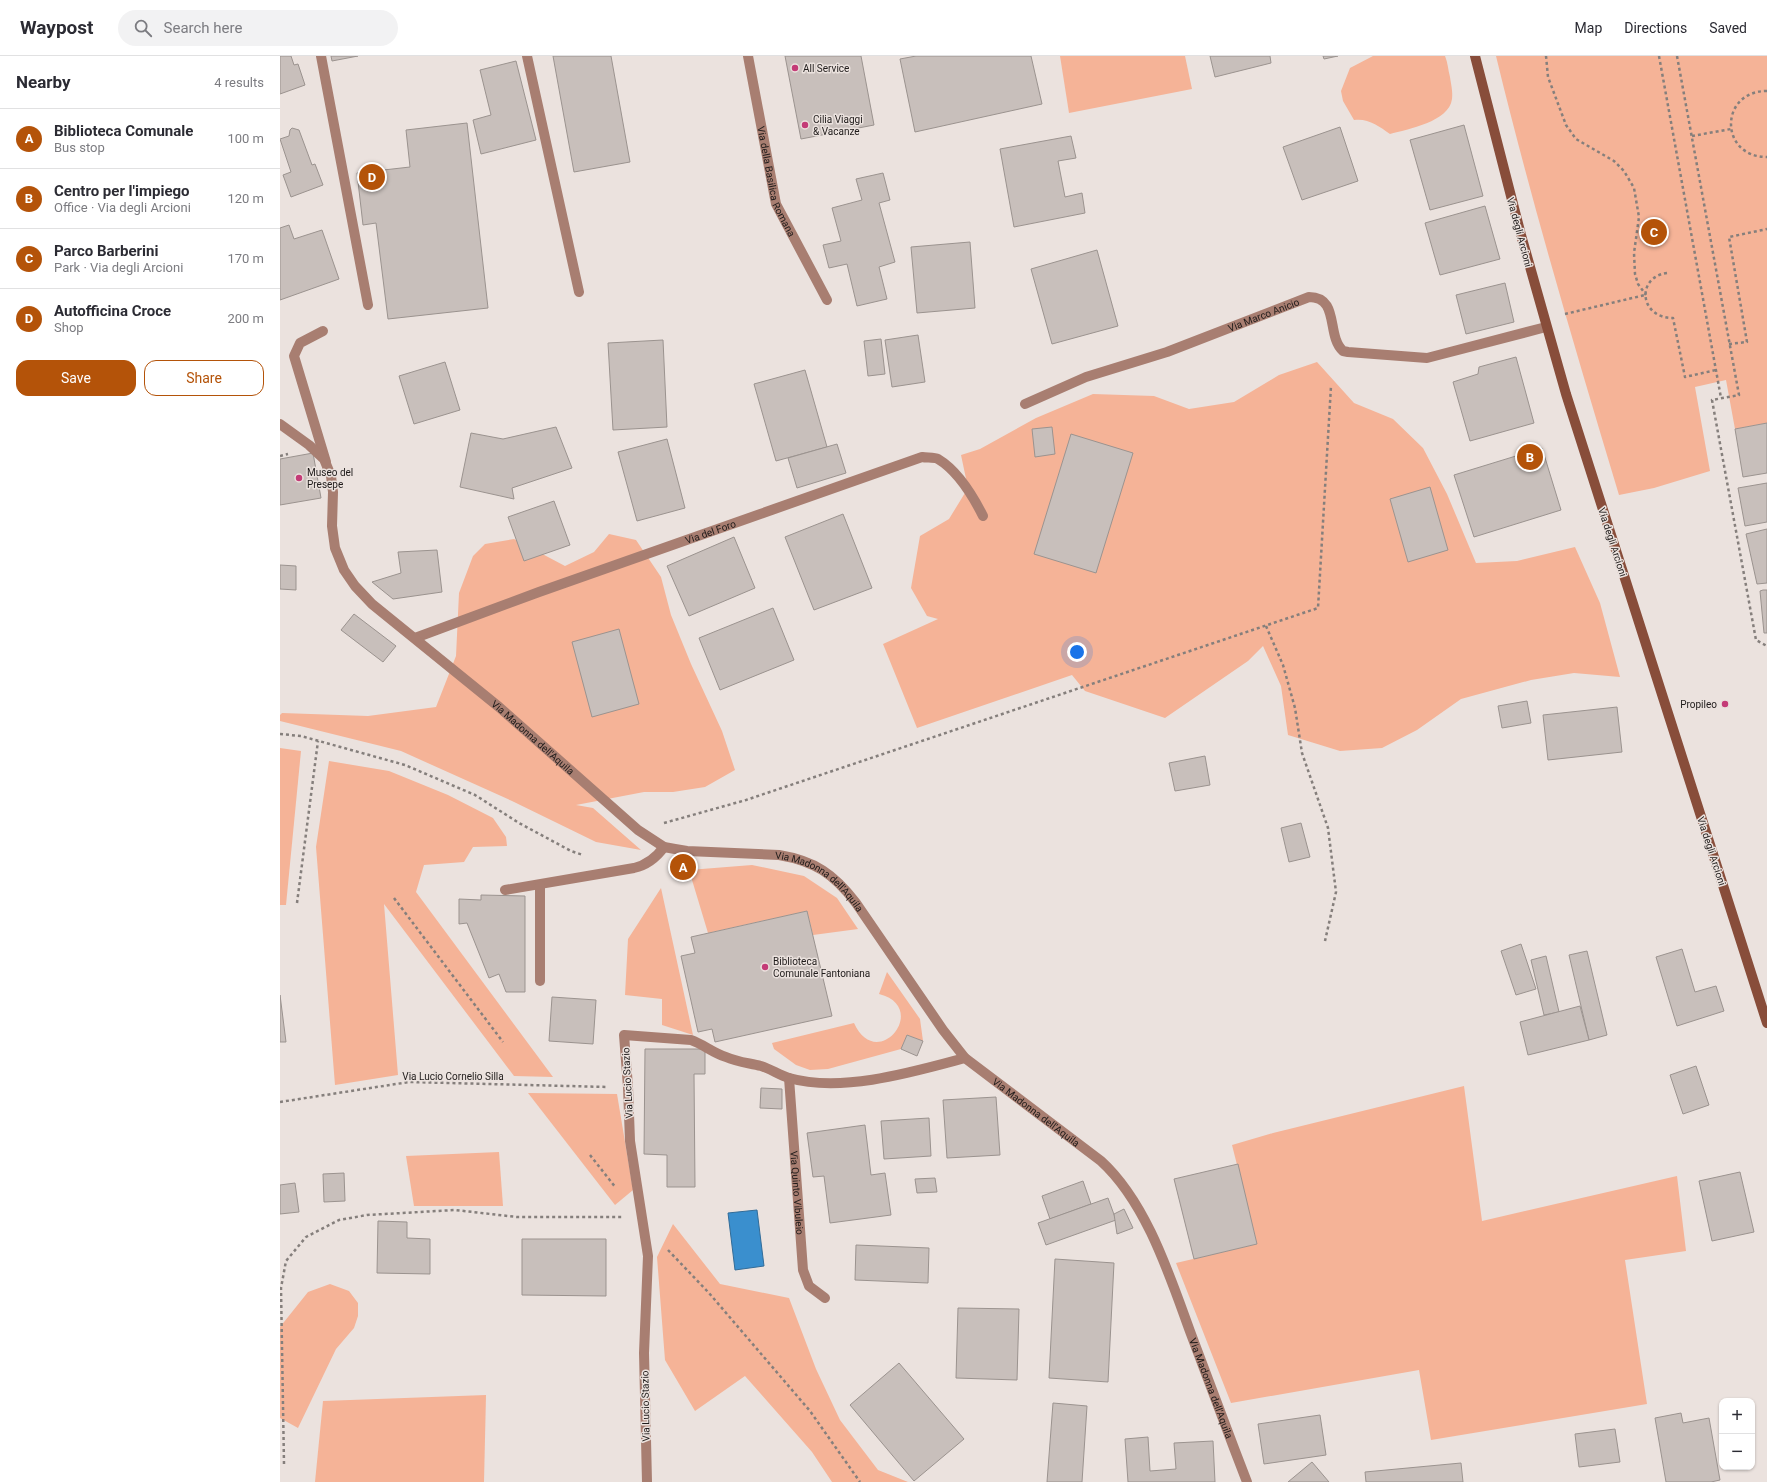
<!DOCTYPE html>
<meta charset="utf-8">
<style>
:root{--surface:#fff;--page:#f2f2f3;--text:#2b2b33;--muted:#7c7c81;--line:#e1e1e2;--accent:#b45309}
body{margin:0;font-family:Roboto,sans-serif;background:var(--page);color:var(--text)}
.controls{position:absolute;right:12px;bottom:12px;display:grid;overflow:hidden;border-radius:8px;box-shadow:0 1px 3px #0004}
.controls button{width:36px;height:36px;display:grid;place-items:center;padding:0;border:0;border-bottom:1px solid var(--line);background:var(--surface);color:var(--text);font:20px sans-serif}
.you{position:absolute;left:797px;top:596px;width:14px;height:14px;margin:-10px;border:3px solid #fff;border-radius:50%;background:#1a73e8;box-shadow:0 0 0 6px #1a73e833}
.badge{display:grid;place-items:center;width:26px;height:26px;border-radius:50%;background:var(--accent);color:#fff;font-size:13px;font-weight:700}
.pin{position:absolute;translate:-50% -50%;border:2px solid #fff;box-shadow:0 1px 4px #0006}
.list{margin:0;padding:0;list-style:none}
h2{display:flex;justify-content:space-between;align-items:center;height:52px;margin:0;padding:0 16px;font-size:17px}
h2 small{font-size:13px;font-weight:400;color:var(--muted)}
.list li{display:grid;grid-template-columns:26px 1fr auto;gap:12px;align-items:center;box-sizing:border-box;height:60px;padding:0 16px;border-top:1px solid var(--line)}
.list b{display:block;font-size:15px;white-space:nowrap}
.list p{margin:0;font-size:13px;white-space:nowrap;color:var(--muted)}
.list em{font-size:13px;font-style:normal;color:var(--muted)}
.actions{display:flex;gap:8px;padding:12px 16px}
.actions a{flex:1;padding:9px 0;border:1px solid var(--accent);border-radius:12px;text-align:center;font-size:14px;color:var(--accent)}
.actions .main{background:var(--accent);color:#fff}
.icon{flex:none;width:22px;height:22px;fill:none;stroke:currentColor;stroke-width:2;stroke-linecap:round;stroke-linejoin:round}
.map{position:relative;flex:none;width:1487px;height:1426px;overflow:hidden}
header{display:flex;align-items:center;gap:24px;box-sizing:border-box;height:56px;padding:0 20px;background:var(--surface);border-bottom:1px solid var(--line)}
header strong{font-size:19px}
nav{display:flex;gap:22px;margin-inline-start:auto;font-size:14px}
.search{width:280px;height:36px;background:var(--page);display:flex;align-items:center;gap:10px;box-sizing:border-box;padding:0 14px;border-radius:22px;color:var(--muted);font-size:15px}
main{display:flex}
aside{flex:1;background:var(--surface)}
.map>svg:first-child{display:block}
.green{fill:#f5b397}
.water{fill:#3a8fce;stroke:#326c98}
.building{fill:#c8bfbb;stroke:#9b938f}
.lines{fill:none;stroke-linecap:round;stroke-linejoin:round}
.path{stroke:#857f7c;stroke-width:2.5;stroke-dasharray:3 3;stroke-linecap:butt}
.lane{stroke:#a87e71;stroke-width:10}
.street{stroke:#a87e71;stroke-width:10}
.secondary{stroke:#884d3a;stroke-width:10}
.poi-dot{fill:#c43b77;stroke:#ebe2de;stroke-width:1.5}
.labels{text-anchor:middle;stroke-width:3;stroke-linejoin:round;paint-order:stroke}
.poi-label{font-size:10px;fill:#1f1b1a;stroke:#ebe2de;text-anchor:start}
.street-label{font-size:10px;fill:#1f1b1a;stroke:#ebe2de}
</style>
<header>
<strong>Waypost</strong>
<div class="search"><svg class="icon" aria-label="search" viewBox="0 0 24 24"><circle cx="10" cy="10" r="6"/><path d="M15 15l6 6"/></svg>Search here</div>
<nav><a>Map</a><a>Directions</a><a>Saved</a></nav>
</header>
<main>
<aside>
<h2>Nearby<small>4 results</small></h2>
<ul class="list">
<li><span class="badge">A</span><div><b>Biblioteca Comunale</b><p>Bus stop</p></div><em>100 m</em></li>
<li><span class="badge">B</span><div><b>Centro per l'impiego</b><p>Office · Via degli Arcioni</p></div><em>120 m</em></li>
<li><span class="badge">C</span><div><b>Parco Barberini</b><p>Park · Via degli Arcioni</p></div><em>170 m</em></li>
<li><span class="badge">D</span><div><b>Autofficina Croce</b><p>Shop</p></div><em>200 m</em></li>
</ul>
<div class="actions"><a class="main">Save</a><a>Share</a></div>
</aside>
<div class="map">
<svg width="1487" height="1426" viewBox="0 0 1487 1426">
<rect width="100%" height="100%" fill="#ebe2de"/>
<g class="green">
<polygon points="780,0 905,0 912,33 789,57"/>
<path d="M1093 0H1165C1168 7 1168 14 1170 21 1171 28 1173 36 1172 43 1169 66 1128 73 1110 78 1099 70 1088 62 1074 64L1063 45 1061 35 1070 12Z"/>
<path d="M1216 0H1487V367L1455 373 1446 324 1415 331 1430 415 1374 432 1339 439C1295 293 1252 148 1216 0Z"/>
<polygon points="1037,306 1074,347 1113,363 1143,392 1167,438 1196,507 1237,505 1295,491 1320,547 1340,621 1294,617 1251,624 1181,643 1137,674 1102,692 1060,695 1008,679 1001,630 983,590 968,605 885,662 805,635 792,619 637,672 603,588 658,563 647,560 631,532 640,480 669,463 688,432 681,399 700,393 756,362 813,338 874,340 909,353 954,346 999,319"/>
<polygon points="329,478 356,484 381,521 391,559 411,608 442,675 455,714 425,731 393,736 364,736 296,749 313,752 361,794 316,786 232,745 121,695 0,665 0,659 2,657 88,660 156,651 176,600 179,537 193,500 205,488 234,483 285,510 314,496"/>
<polygon points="0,692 21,695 6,849 0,849"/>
<polygon points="49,705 109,715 168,739 213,762 226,781 227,790 193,791 184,806 144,809 136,836 273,1021 234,1020 104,848 118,1019 55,1029 36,791"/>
<polygon points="472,809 524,820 557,842 578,873 533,879 527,855 428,877 409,814"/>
<polygon points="381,832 413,979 382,969 382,943 345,939 348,883"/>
<path d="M607 916 640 963 643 985 627 979 621 993 548 1013 530 1014 516 1009 494 993 492 987 574 967C597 1018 651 951 599 938Z"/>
<polygon points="1184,1030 1202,1165 1397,1120 1406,1195 1345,1204 1367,1348 1151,1384 1139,1314 951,1347 896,1207 977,1188 952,1089 993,1077"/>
<polygon points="248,1037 337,1038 353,1134 335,1149"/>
<polygon points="219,1096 223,1150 134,1150 126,1100"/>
<polygon points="393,1168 440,1228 509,1242 536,1313 560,1364 598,1414 628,1426 552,1426 532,1396 465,1320 415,1355 385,1304 377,1201"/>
<polygon points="50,1228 69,1235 78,1247 78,1260 74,1272 56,1293 18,1372 0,1362 0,1271 28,1236"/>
<polygon points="206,1339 204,1426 35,1426 43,1345"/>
</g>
<polygon class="water" points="477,1154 484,1210 455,1214 448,1157"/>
<g class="building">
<polygon points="0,0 11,0 14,9 18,8 25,29 0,38"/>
<polygon points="51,0 78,0 52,5"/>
<polygon points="273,0 331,0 350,106 294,116"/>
<polygon points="505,0 581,0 594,69 521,83"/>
<polygon points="636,0 751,0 762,48 635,76 620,3"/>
<polygon points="930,0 990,0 991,7 935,21"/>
<polygon points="1043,0 1058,0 1044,3"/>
<polygon points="236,5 256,84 201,98 193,64 211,59 200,14"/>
<polygon points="187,67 208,252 108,263 96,167 83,169 77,117 130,111 126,74"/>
<polygon points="1184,69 1203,140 1150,154 1130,84"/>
<polygon points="1060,71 1078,125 1022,144 1003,91"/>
<polygon points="12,72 19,74 32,109 35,108 43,129 11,141 3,119 11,116 0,83 9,80 10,74"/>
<polygon points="791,80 796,102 778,105 785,141 802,137 805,157 734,171 720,93"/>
<polygon points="603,117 610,144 599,147 615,206 599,211 607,243 577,250 567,208 549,212 543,189 561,185 552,152 582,144 576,123"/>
<polygon points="1205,150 1220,203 1160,219 1145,167"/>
<polygon points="9,169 14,183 42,174 59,223 0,244 0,172"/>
<polygon points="690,186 695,252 637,257 631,191"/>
<polygon points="817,194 838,270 772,288 751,213"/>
<polygon points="1225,227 1234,266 1186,278 1176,239"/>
<polygon points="638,279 645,326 612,331 605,284"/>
<polygon points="601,283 605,318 588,320 584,285"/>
<polygon points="383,284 387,371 333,374 328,287"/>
<polygon points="1236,301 1254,367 1190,385 1173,326 1198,318 1199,311"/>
<polygon points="165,306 180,354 134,368 119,320"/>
<polygon points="525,314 547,391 496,405 474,328"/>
<polygon points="1487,367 1487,417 1463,421 1455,373"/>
<polygon points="276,371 292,412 232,432 234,443 180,431 191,377 223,383"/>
<polygon points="772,371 775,398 755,401 752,373"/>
<polygon points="791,378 853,397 816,517 754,498"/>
<polygon points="387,383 405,452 357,465 338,396"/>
<polygon points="557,388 566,417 517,432 508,402"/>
<polygon points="1262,392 1281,454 1194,481 1174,419"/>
<polygon points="33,397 41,442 0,449 0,403"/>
<polygon points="1487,427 1487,466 1465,470 1458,432"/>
<polygon points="1150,431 1168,494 1128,506 1110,443"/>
<polygon points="274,445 290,489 244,505 228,461"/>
<polygon points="563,458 592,532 534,554 505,481"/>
<polygon points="1487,473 1487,527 1477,528 1466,478"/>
<polygon points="454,481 475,532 409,560 387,510"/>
<polygon points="157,494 162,536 113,543 92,526 121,517 118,496"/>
<polygon points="0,509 16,510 16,534 0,533"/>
<polygon points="1483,534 1487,534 1487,577 1484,577 1480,535"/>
<polygon points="493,552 514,604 440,634 419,582"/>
<polygon points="74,558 116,590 103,606 61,574"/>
<polygon points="339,573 359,648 312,661 292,586"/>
<polygon points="1247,645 1251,667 1222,672 1218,650"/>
<polygon points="1337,651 1342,696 1268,704 1263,659"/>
<polygon points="925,700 930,729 895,735 889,707"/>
<polygon points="1021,767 1030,801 1009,806 1001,772"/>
<polygon points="201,839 245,840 245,936 226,936 219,918 209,922 187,867 179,868 179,843 201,844"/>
<polygon points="527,855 552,960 435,986 432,973 418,976 401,900 415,897 411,881"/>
<polygon points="1241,888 1256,933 1236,939 1221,895"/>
<polygon points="1402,893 1415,936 1436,930 1444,955 1397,970 1376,901"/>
<polygon points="1307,895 1327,979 1309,984 1289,899"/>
<polygon points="1266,900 1279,956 1264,959 1251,904"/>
<polygon points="0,939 6,986 0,986"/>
<polygon points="272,941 316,944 313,988 269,985"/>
<polygon points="1300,950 1309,984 1248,999 1240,966"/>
<polygon points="627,979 643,985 637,1000 621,993"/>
<polygon points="365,993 425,993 425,1018 414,1018 415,1131 387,1131 387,1099 364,1098"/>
<polygon points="1416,1010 1429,1049 1403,1058 1390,1019"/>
<polygon points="481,1032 502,1033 502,1053 480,1052"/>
<polygon points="716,1041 720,1099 667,1102 663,1044"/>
<polygon points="649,1062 651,1100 604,1103 601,1065"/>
<polygon points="585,1069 591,1119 605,1117 611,1159 550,1167 544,1120 533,1121 527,1077"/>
<polygon points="958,1108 977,1188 914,1203 894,1123"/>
<polygon points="1460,1116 1474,1176 1432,1185 1419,1125"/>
<polygon points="64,1117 65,1145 44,1146 43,1118"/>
<polygon points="655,1122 657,1136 637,1137 635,1123"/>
<polygon points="803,1125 811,1148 770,1163 762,1140"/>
<polygon points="15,1127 19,1156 0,1158 0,1129"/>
<polygon points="828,1142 836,1164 766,1189 758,1167"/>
<polygon points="844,1153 853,1172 837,1178 834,1158"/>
<polygon points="98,1165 127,1166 127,1182 150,1183 150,1218 97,1217"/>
<polygon points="242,1183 326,1183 326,1240 242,1239"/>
<polygon points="576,1189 649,1192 648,1227 575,1224"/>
<polygon points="775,1203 834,1207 828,1326 769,1322"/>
<polygon points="678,1252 739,1253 737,1324 676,1322"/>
<polygon points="619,1307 684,1383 634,1425 570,1349"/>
<polygon points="773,1347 807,1350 802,1426 767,1426"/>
<polygon points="1401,1357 1403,1367 1429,1362 1440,1424 1431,1426 1386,1426 1375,1362"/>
<polygon points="1040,1359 1046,1399 984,1408 978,1368"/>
<polygon points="1335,1373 1340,1406 1299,1411 1295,1378"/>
<polygon points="868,1381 870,1415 896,1413 894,1387 933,1385 935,1426 848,1426 845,1383"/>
<polygon points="1032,1406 1049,1426 1008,1426"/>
<polygon points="1181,1407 1183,1426 1086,1426 1085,1416"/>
</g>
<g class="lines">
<g class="path">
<polyline points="1266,0 1268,21 1286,69 1296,83 1334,105 1344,115 1354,132 1359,161 1354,197 1355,218 1358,228 1366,239"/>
<polyline points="1379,0 1441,342"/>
<polyline points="1397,0 1459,339 1432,344 1476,584 1487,590"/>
<path d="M1487 35C1439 35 1439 101 1487 101"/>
<polyline points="1412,80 1451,73"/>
<path d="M1387 217C1356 221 1359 262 1393 262L1405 321 1436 314"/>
<polyline points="1285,258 1365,239"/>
<polyline points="1449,288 1467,286 1449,181 1487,173"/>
<polyline points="0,400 8,398"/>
<polyline points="986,570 1003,609 1015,652 1022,697 1048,772 1056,836 1045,885"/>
<polyline points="0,678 21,680 125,709 195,739 239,767 291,795 303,799"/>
<polyline points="384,767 466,744 1038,552 1051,330"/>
<polyline points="114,842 223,986"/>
<polyline points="17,847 38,685"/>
<polyline points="0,1046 129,1026 328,1031"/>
<polyline points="310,1099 336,1132"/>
<polyline points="388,1194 429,1237 530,1355 580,1426"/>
<polyline points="4,1408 1,1232 6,1205 26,1181 59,1164 87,1159 175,1154 237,1161 342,1161"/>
</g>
<g class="lane">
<polyline points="41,0 88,249"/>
<polyline points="247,0 299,236"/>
<path id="s1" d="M468 0 496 148 547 244"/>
<polyline points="43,275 20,287 14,300 46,406"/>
<path id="s2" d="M745 348 806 321 887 296 1029 241C1060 241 1046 280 1063 295L1068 296 1147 302 1266 271"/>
<path id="s3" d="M135 582 259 536 642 401C647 402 654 401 658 403 678 415 693 440 703 460"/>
<path d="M225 834 354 812C367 809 376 802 384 791"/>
<polyline points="260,925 260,829"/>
<path id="s4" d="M509 1022 523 1214 529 1230 545 1242"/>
<path d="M367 1426 364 1297 368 1200 350 1085 348 1031 344 979 411 984C423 988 433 997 446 1001 457 1006 469 1007 481 1010 491 1013 499 1019 509 1022 562 1037 633 1016 685 1002"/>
</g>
<path class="street" id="s5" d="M0 368 29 389 44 403 51 420 53 436 52 470 55 492 64 514 75 530 92 548 219 651 358 774 384 791 395 793 407 795 499 799C535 805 554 818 576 847L663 974 685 1002 821 1105C867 1147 890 1221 911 1278 930 1328 948 1377 967 1426"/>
<polyline class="secondary" points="1195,0 1241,179 1286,338 1487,967"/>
</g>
<g class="poi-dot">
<circle cx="515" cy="12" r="4"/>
<circle cx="525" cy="69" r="4"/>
<circle cx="19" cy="422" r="4"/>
<circle cx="1445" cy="648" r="4"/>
<circle cx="485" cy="911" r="4"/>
</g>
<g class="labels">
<g class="poi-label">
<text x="523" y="16">All Service</text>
<text x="533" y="67">Cilia Viaggi<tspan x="533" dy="12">&amp; Vacanze</tspan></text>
<text x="27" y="420">Museo del<tspan x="27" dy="12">Presepe</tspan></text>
<text x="1437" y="652" text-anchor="end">Propileo</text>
<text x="493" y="909">Biblioteca<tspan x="493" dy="12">Comunale Fantoniana</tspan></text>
</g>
<g class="street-label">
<text dy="4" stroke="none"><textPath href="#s1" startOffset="129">Via della Basilica Romana</textPath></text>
<text transform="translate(1240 176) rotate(75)" y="4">Via degli Arcioni</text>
<text dy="4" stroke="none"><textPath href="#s2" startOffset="255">Via Marco Anicio</textPath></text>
<text dy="4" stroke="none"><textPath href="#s3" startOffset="314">Via del Foro</textPath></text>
<text transform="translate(1333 486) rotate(72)" y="4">Via degli Arcioni</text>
<text dy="4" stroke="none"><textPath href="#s5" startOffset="424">Via Madonna dell'Aquila</textPath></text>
<text transform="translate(1432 795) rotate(72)" y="4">Via degli Arcioni</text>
<text dy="4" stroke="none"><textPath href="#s5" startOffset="760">Via Madonna dell'Aquila</textPath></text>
<text x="173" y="1024">Via Lucio Cornelio Silla</text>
<text transform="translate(347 1027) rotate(-93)" y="4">Via Lucio Stazio</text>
<text dy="4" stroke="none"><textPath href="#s5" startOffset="1083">Via Madonna dell'Aquila</textPath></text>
<text dy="4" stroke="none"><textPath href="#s4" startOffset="115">Via Quinto Vibuleio</textPath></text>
<text dy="4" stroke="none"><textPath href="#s5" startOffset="1419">Via Madonna dell'Aquila</textPath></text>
<text transform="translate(365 1350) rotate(-91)" y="4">Via Lucio Stazio</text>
</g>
</g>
</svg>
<div class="controls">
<button>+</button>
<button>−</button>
</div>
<div class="you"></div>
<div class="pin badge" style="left:403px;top:811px">A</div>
<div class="pin badge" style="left:1250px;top:401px">B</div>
<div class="pin badge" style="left:1374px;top:176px">C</div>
<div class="pin badge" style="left:92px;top:121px">D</div>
</div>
</main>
